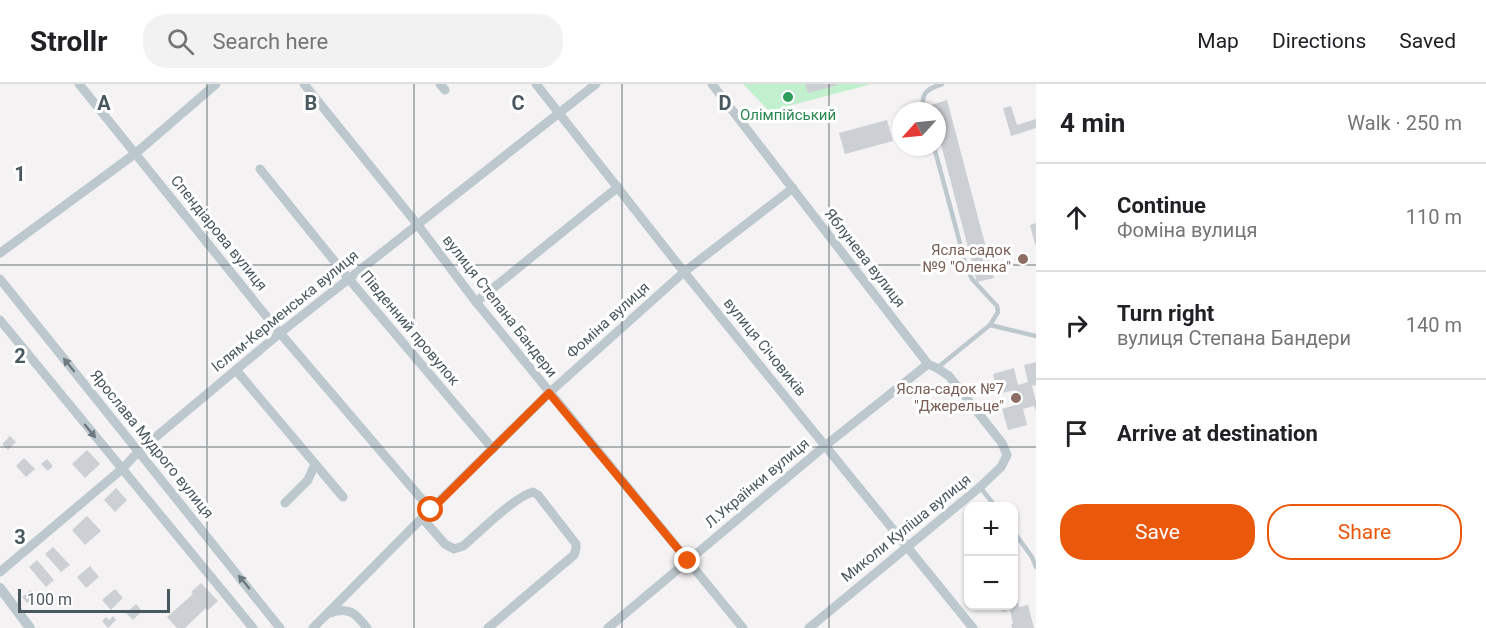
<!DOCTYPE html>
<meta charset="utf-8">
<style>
:root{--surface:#fff;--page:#f2f2f2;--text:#202124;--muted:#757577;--line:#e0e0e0;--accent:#ea580c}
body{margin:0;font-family:Roboto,sans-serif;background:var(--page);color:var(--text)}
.controls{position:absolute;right:18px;bottom:18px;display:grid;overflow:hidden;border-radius:12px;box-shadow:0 2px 4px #0004}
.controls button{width:54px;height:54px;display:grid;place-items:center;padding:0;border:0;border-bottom:2px solid var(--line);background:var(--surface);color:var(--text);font:30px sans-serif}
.compass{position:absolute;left:892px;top:18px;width:54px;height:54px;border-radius:50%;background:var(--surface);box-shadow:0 2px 4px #0004;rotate:243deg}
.scale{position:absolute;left:18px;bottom:15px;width:152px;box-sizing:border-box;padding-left:6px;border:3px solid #49585f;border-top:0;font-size:16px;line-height:21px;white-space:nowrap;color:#49585f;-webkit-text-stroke:4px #fff;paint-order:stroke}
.stop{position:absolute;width:18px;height:18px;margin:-14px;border:4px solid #ea580c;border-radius:50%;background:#fff}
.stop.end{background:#ea580c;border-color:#fff;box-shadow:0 2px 6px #0008}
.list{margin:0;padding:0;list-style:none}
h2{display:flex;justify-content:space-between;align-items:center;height:78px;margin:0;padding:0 24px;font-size:26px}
h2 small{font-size:20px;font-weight:400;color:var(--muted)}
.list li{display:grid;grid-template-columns:39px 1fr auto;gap:18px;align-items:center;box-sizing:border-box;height:108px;padding:0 24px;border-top:2px solid var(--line)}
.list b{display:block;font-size:22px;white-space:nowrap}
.list p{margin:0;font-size:20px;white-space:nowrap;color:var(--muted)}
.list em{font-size:20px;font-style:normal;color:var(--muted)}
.actions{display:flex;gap:12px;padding:18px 24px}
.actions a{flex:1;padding:14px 0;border:2px solid var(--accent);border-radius:24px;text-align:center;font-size:21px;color:var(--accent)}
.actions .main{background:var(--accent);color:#fff}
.icon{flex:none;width:33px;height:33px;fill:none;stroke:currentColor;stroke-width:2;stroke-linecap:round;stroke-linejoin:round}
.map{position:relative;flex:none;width:1036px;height:544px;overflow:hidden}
header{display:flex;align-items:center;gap:36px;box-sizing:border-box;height:84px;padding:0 30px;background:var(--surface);border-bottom:2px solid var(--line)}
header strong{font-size:28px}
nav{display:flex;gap:33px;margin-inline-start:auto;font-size:21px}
.search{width:420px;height:54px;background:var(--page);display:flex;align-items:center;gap:15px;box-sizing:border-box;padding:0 21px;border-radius:24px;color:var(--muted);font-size:22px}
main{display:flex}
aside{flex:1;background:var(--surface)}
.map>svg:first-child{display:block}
.green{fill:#c2efcd}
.building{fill:#ccd0d4}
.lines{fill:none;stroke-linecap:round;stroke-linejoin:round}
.service{stroke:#bdc8ce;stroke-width:4.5}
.minor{stroke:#bdc8ce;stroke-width:9}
.tertiary{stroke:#bdc8ce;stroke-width:10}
.oneway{fill:#6c7a80}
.route{stroke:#ea580c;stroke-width:8}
.grid{fill:none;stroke:#49585f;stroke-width:1.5;stroke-opacity:0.55}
.leisure-dot{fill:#2e9e5b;stroke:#fff;stroke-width:2}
.education-dot{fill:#8d6e63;stroke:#fff;stroke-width:2}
.labels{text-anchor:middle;stroke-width:6;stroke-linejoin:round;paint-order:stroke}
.leisure-label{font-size:15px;fill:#27864d;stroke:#fff}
.street-label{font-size:15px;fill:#49585f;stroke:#fff}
.education-label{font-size:15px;fill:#785e54;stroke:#fff;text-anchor:end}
.grid-label{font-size:20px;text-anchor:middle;font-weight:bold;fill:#49585f;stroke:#fff;stroke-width:6;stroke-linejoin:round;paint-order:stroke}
</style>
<header>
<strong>Strollr</strong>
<div class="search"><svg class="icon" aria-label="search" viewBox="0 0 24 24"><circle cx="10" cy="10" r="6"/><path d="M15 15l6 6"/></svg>Search here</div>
<nav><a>Map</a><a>Directions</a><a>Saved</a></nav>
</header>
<main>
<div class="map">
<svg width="1036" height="544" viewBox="0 0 1036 544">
<rect width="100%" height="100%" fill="#f4f2f2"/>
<polygon class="green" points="743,0 872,0 769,27"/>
<g class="building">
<polygon points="805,0 838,0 838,1 808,9"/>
<polygon points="947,16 994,194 977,198 937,45 937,27 932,27 931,21"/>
<polygon points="1011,22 1017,41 1036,35 1036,44 1011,52 1003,24"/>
<polygon points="887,36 893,57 845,70 839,49"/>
<polygon points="1036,139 1036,160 1035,160 1030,141"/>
<polygon points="1036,278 1036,301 1032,302 1036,317 1036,327 1034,322 1023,325 1027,341 1008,346 1002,325 1019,320 1015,306 998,310 993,290 1014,284 1018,301 1028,298 1024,281"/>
<polygon points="10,352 16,358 8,366 2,360"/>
<polygon points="87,366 100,380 85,394 72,380"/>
<polygon points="24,374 35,385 26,393 16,382"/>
<polygon points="47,375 53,382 48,387 41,380"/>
<polygon points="116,404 127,416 115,428 104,416"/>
<polygon points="87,432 101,447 85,461 72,446"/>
<polygon points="53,463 70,481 61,488 45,470"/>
<polygon points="37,476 54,496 46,503 29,483"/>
<polygon points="90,482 99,493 86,504 77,493"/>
<polygon points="201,499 218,517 208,526 206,524 185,544 177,544 167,533 193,510 191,508"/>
<polygon points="115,505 123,514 111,526 102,516"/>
<polygon points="31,506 36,512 27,519 22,513"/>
<polygon points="1014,506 1019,523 1028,521 1034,544 1012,544 1011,540 1013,540 1010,526 1002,528 1000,522 1014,522"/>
<polygon points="136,520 142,527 133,536 126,529"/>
<polygon points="113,532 116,536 108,544 102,537 106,533 109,536"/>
</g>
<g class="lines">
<g class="service">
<path d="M924 27C920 10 926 5 942 0"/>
<polyline points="934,63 957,148 966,183 972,195 997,222 998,228 990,241 937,284"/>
<polyline points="990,241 1036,252"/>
<polyline points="980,403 995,422"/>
<polyline points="1014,448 1032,473 1036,483"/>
</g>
<g class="minor">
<polyline points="79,0 280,249 431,426"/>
<polyline points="304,0 417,140 476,218 743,544"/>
<polyline points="440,0 445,6"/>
<polyline points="536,0 684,188 973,544"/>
<polyline points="712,0 928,280 937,284 949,292 1002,359 1007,371 1001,383 980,403 809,544"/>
<polyline points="260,85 348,194 493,365"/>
<polyline points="0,169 136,69 216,0"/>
<polyline points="0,195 280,544"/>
<polyline points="476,218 618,103"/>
<polyline points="0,236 253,544"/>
<polyline points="236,286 343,413"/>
<polyline points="285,419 308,396 315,380"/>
<path d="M422 434 445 460 454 465 463 462C480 448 514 413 533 408L538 411 576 460V465L574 471 488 544"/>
<polyline points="0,488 122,385 139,367 280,249 596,0"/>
<path d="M330 529C350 522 356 530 367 544"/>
<polyline points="313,544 422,434 549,309 684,188 793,104"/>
<polyline points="608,544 826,361 928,280"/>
</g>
<polyline class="tertiary" points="0,504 30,544"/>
</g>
<defs><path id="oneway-solid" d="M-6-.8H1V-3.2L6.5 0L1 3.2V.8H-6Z" transform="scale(1.5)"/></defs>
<g class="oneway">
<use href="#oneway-solid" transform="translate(69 281) rotate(-129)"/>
<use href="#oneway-solid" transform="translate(90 347) rotate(51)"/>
<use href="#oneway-solid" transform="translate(244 498) rotate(-129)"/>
</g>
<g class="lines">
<polyline class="route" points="431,426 549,309 688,477"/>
</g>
<path class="grid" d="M207 0V544M414 0V544M622 0V544M829 0V544M0 181H1036M0 363H1036"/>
<circle class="leisure-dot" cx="788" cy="13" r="6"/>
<g class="education-dot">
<circle cx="1023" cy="175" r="6"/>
<circle cx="1016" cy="314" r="6"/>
</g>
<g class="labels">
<g class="leisure-label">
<text x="788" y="36">Олімпійський</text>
</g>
<g class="street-label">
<text transform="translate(219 149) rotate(51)" y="5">Спендіарова вулиця</text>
<text transform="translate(865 174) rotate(52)" y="5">Яблунева вулиця</text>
<text transform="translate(500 222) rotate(52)" y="5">вулиця Степана Бандери</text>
<text transform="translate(285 227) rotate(-39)" y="5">Іслям-Керменська вулиця</text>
<text transform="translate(608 236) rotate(-42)" y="5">Фоміна вулиця</text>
<text transform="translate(410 244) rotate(50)" y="5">Південний провулок</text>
<text transform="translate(765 263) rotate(51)" y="5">вулиця Січовиків</text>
<text transform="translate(152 360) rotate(51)" y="5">Ярослава Мудрого вулиця</text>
<text transform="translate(757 399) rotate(-40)" y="5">Л.Українки вулиця</text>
<text transform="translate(906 444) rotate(-39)" y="5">Миколи Куліша вулиця</text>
</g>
<g class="education-label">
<text x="1011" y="171">Ясла-садок<tspan x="1011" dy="17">№9 "Оленка"</tspan></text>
<text x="1004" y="310">Ясла-садок №7<tspan x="1004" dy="17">"Джерельце"</tspan></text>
</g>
</g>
<g class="grid-label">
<text x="104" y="26">A</text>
<text x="311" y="26">B</text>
<text x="518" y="26">C</text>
<text x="725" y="26">D</text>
<text x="20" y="97">1</text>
<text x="20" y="279">2</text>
<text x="20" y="460">3</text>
</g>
</svg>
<div class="controls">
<button>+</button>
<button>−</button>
</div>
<svg class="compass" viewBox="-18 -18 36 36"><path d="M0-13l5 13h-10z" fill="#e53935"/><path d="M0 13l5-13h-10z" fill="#757577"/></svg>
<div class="scale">100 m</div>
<div class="stop" style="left:431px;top:426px"></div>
<div class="stop end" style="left:688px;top:477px"></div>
</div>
<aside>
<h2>4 min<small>Walk · 250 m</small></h2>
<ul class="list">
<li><svg class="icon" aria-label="ahead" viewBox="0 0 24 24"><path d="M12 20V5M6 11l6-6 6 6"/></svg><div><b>Continue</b><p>Фоміна вулиця</p></div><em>110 m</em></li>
<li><svg class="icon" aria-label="right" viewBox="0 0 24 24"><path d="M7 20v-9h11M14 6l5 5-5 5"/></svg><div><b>Turn right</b><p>вулиця Степана Бандери</p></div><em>140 m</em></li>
<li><svg class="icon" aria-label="arrive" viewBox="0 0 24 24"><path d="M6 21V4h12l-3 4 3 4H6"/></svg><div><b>Arrive at destination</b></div></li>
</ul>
<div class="actions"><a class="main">Save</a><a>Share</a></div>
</aside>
</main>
